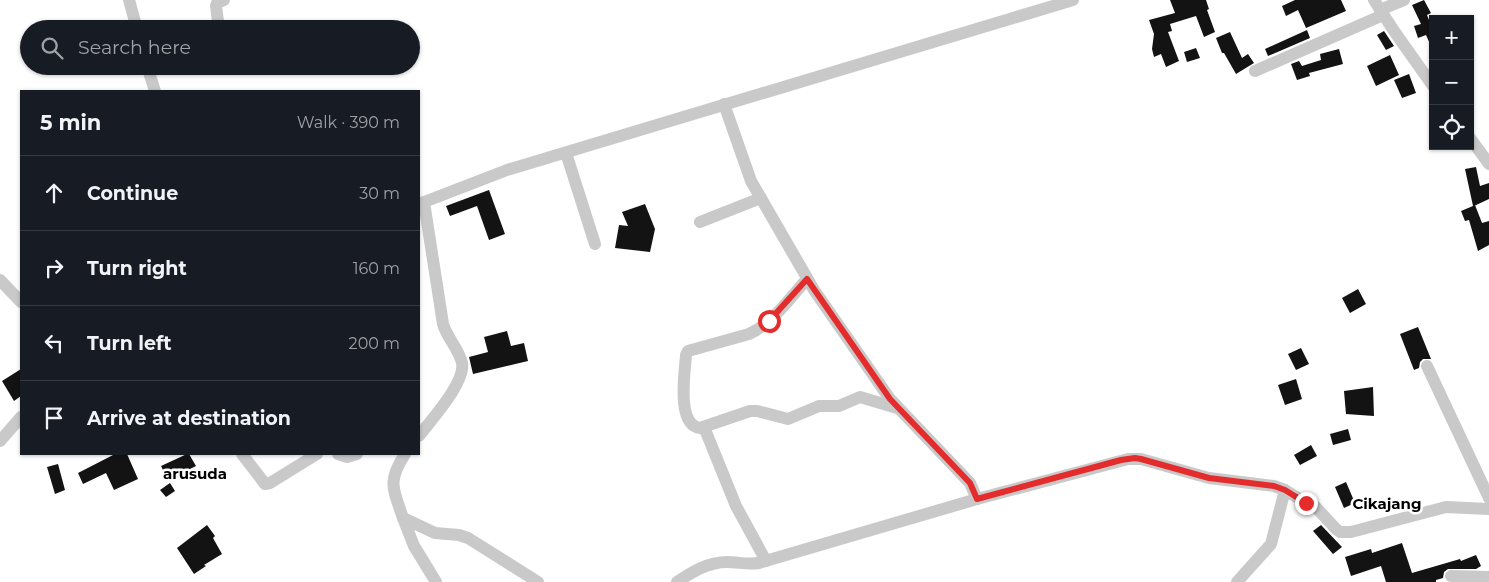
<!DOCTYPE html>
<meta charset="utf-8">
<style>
:root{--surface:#171b24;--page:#242831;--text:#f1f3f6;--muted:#9ea1a6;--line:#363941}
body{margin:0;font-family:Montserrat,sans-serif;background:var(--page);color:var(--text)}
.controls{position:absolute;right:15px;top:15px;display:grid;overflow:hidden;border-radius:0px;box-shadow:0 1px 4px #0004}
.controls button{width:45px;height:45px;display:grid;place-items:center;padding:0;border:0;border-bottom:1px solid var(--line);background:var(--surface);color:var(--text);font:25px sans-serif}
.stop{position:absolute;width:15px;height:15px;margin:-11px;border:4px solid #e42c2c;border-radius:50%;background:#fff}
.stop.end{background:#e42c2c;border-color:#fff;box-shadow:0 1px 5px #0008}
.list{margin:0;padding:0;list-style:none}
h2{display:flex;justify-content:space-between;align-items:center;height:65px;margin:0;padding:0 20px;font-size:21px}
h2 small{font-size:16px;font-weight:400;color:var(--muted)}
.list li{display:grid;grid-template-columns:32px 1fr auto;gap:15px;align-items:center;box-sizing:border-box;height:75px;padding:0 20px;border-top:1px solid var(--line)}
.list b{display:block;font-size:19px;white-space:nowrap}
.list em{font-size:16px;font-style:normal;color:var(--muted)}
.icon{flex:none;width:28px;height:28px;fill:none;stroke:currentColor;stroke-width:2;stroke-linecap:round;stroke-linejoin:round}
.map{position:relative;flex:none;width:1489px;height:582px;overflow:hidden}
.search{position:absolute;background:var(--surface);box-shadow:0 1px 4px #0004;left:20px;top:20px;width:400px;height:55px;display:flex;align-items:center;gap:12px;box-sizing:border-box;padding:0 18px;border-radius:28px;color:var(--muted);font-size:19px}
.panel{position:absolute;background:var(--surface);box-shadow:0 1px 4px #0004;left:20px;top:90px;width:400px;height:365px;border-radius:0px}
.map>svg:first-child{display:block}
.building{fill:#131313}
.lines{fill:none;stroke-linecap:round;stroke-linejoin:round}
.minor{stroke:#c9c9c9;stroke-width:12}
.route{stroke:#e42c2c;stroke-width:6}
.labels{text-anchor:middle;stroke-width:5;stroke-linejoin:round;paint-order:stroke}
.quarter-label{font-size:15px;font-weight:bold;fill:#000;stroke:#fff}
</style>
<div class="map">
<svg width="1489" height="582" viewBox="0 0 1489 582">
<rect width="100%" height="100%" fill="#fff"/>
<g class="building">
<polygon points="1170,0 1206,0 1209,9 1207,10 1215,32 1204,37 1196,16 1170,24 1172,31 1168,32 1179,61 1166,67 1161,54 1154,57 1152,49 1154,34 1149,20 1175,13"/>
<polygon points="1295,0 1341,0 1346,11 1306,28 1298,10 1286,16 1282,6"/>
<polygon points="1424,0 1431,13 1427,15 1433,30 1433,46 1431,46 1426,35 1418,38 1414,26 1421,24 1412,5"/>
<polygon points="1307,30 1310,38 1268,56 1265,49"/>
<polygon points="1384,31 1394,46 1386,50 1377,35"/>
<polygon points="1230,32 1242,58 1248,54 1254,63 1236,74 1224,53 1222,53 1216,38"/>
<polygon points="1196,48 1200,58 1187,62 1184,52"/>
<polygon points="1339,49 1343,64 1309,73 1310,76 1297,80 1291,64 1299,61 1302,66 1321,60 1320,54"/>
<polygon points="1390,55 1399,75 1376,86 1367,66"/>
<polygon points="1409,74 1416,93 1402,98 1394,80"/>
<polygon points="1476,167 1480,186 1489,183 1489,199 1474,206 1475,205 1482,223 1489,221 1489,245 1478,251 1469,220 1465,221 1461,211 1473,206 1465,169"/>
<polygon points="489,190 505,234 489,240 477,206 450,216 446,206"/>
<polygon points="645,204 655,229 650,252 615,248 619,225 628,226 622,212"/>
<polygon points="1358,289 1366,304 1350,313 1342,298"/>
<polygon points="1418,327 1431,359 1423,359 1420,362 1419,368 1414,370 1400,334"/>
<polygon points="507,331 511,346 524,343 528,361 473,374 469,357 488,352 484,337"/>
<polygon points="1301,348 1309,364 1296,370 1288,354"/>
<polygon points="21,369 21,396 14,401 2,381"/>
<polygon points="1296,379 1302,399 1285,405 1278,385"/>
<polygon points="1373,387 1374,416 1346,414 1344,391"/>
<polygon points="1348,429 1351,440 1333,445 1330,434"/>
<polygon points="1311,445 1317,456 1300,465 1294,455"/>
<polygon points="115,454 127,454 138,479 114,490 106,473 83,484 78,473"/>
<polygon points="187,454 189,454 196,466 168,480 161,466"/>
<polygon points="58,464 65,490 55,494 47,467"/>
<polygon points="1346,482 1355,503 1344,508 1335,487"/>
<polygon points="170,483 175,491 166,497 160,490"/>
<polygon points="207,525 215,536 213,538 222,554 204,565 206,566 194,574 177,548"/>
<polygon points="1321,525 1342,547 1333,554 1313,531"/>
<polygon points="1402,543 1412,573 1460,559 1461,561 1476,555 1481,566 1476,569 1448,569 1444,572 1443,578 1436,580 1436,582 1386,582 1381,566 1351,576 1345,557 1371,549 1372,553"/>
</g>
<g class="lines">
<g class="minor">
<polyline points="129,0 137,29"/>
<polyline points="1374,0 1394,31 1433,86"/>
<polyline points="1380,10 1404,0"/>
<polyline points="219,29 216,6 217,3 224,0"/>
<polyline points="147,66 155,91"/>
<polyline points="1255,71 1383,15"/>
<polyline points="724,104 751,181 814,290 890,399 970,483 977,499"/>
<polyline points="1470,138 1489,164"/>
<polyline points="566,153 595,244"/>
<polyline points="419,204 507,170 1073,0"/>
<polyline points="700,222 761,198"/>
<path d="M807 279C790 298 773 323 749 334L688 351 686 355C685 372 676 425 700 428L750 411H757L788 419 819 406H839L860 397 897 408"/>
<polyline points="0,280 21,302"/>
<polyline points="1427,366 1489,498"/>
<polyline points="704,427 736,506 766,561"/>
<path d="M419 436C431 420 466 382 462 363 459 349 447 338 443 324L424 202"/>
<polyline points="0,441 21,417"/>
<polyline points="242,454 265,484 270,483 317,454"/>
<polyline points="338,454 347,457 357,454"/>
<path d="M405 454C387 482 393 488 403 518L435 533 459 535 468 538 538 582"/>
<polyline points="403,518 414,546 436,582"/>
<polyline points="1451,576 1489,577"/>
<path d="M677 582C692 572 708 562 727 562 738 562 748 565 759 563L977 499 1128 459H1141L1209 478 1274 486 1285 490 1306 503 1310 501 1336 529 1340 532H1351L1446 507 1489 509"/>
<polyline points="1237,582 1271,544 1285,490"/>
</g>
</g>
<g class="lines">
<polyline class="route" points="769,321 807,279 890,399 970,483 977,499 1121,460 1135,458 1141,459 1209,478 1274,486 1285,490 1306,503"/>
</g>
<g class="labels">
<g class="quarter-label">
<text x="195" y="479">arusuda</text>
<text x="1387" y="509">Cikajang</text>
</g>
</g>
</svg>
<div class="controls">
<button>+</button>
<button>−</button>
<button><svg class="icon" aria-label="locate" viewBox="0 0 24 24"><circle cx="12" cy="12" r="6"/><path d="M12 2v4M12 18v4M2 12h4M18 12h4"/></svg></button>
</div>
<div class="stop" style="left:769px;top:321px"></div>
<div class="stop end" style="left:1306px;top:503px"></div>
<div class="search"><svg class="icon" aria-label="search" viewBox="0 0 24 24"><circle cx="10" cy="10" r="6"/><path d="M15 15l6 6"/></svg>Search here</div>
<section class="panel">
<h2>5 min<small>Walk · 390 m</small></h2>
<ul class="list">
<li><svg class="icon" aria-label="ahead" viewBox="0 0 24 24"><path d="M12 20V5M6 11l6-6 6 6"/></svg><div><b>Continue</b></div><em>30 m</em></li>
<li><svg class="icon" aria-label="right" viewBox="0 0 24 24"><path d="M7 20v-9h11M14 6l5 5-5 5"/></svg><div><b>Turn right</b></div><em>160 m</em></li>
<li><svg class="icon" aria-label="left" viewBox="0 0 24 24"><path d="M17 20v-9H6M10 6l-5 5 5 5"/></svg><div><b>Turn left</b></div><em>200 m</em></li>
<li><svg class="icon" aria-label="arrive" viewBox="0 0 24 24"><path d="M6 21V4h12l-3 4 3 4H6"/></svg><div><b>Arrive at destination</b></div></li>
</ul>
</section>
</div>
